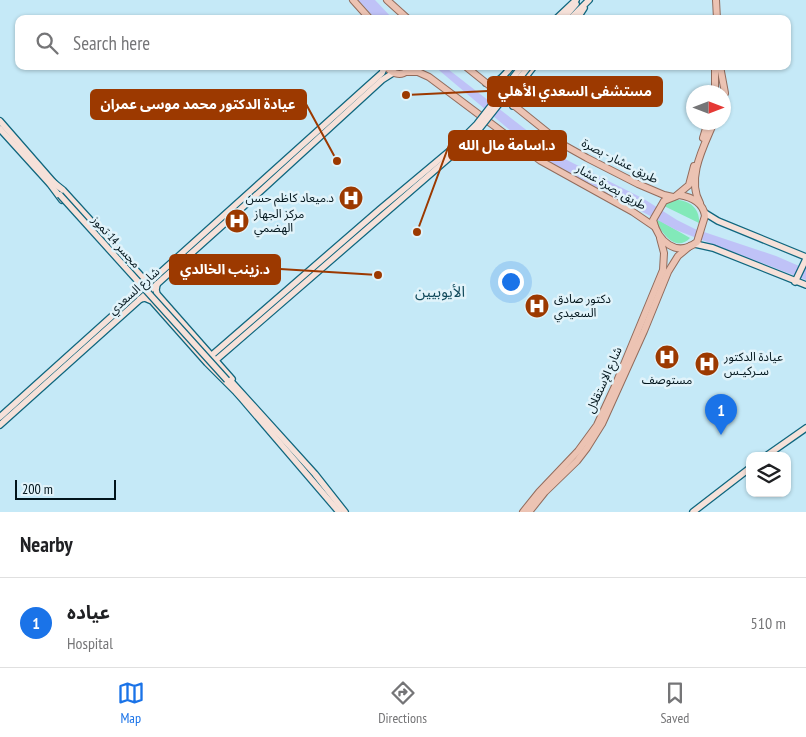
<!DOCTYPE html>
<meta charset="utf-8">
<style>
:root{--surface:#fff;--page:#f2f2f2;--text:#202124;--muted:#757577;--line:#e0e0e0;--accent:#1a73e8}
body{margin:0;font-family:"PT Sans Narrow","Noto Sans Arabic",sans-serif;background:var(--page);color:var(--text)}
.controls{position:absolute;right:15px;bottom:15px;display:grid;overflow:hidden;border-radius:10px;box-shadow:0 1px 4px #0004}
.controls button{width:45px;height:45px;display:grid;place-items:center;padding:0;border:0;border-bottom:1px solid var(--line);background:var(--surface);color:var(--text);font:25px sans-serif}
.compass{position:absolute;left:686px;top:85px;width:45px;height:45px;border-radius:50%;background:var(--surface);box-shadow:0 1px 4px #0004;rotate:90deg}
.scale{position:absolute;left:15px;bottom:12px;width:101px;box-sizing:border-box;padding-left:5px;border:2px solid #01141b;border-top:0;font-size:14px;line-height:18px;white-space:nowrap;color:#01141b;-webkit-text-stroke:4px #e1f3fa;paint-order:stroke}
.you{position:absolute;left:510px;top:281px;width:18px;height:18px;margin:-12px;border:4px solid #fff;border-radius:50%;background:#1a73e8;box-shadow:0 0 0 8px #1a73e833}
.badge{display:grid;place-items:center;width:32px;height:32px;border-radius:50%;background:var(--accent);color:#fff;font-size:16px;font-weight:700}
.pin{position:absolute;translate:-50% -41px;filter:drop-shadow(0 1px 2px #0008)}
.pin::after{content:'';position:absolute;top:26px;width:18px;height:15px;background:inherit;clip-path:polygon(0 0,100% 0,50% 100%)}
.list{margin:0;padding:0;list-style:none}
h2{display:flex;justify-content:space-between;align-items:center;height:65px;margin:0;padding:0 20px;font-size:21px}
h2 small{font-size:16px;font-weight:400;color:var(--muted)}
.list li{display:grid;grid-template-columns:32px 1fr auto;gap:15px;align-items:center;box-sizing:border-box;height:90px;padding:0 20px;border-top:1px solid var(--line)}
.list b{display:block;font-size:19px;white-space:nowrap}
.list p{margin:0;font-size:16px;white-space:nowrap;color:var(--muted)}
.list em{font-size:16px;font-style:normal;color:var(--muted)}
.icon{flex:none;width:28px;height:28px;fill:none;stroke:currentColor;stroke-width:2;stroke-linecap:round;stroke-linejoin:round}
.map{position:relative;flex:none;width:806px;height:512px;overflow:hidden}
.search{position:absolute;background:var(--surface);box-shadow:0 1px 4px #0004;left:15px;right:15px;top:15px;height:55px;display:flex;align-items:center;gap:12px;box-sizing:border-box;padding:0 18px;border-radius:10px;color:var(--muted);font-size:19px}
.sheet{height:155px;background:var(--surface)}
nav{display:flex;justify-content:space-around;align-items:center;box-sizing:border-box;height:70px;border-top:1px solid var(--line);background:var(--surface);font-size:14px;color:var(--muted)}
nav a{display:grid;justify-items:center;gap:2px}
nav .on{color:var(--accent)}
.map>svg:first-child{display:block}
.green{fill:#82e9b9}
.water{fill:#bfc2f7}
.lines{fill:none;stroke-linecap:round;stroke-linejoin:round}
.secondary-casing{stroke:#0f667e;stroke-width:8}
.primary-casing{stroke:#926c5d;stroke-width:8}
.secondary{stroke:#f6e1d9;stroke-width:5.5}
.primary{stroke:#ecc3b3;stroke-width:6}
.secondary-bridge-casing{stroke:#0f667e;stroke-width:8;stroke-linecap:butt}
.secondary-bridge{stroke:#f6e1d9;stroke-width:5.5}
.labels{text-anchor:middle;stroke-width:5;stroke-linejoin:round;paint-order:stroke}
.street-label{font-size:12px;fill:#01141b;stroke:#e1f3fa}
.poi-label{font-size:12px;fill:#01141b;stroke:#e1f3fa;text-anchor:start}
.quarter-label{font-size:15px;fill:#124a5b;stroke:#e1f3fa}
.leader{fill:none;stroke:#9c3900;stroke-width:2}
.callout-dot{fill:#9c3900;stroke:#e1f3fa;stroke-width:2}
.callout{fill:#9c3900;stroke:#9c3900;stroke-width:2}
.callout-label{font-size:14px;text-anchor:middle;font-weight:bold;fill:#fff}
</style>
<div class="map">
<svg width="806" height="512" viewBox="0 0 806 512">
<rect width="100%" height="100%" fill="#c5e9f7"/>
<g class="green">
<path d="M678 200C691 201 700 210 699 223L664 206 670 201Z"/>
<path d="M657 219 690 238C676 253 661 233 656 220Z"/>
</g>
<g class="water">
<polygon points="358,0 375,0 393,19 376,19"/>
<polygon points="434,66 444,66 561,157 644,199 677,220 695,229 776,256 806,269 806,280 676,230 543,158"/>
</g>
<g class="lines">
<defs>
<g id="secondary">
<polyline points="556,19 576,0"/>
<polyline points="563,19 576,4"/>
<polyline points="570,19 589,0"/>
<polyline points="577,19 584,8"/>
<path d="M486 83C499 84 504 75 512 66"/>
<polyline points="513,106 514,92 534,66"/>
<polyline points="0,121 55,184"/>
<polyline points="0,129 49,183"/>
<polyline points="53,182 63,190 143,278 148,281 153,279"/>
<polyline points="50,184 62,200"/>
<polyline points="705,213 718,221 806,257"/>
<polyline points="695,244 713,248 806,285"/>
<polyline points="795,282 806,259"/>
<polyline points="157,284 156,290 157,294 232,379"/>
<polyline points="140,299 145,298 152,301 207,363 240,396"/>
<polyline points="212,355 379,210 453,148"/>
<polyline points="216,360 457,151"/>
<polyline points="228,378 315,474 345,512"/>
<polyline points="237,393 339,512"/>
<polyline points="0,417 363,90 382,73 385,66"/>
<polyline points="0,425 263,189 382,80 393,73"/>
<polyline points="766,456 806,428"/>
<polyline points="693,512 750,468"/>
</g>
<g id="primary">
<polyline points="353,0 370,19"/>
<polyline points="387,0 408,19"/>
<polyline points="716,0 717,19"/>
<path d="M386 66C391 73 400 77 407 71L409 66"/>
<polyline points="465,66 562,144 587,158 638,184 664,195 673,197"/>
<polyline points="720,66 725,93"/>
<polyline points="406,72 418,72 429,77 541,161 633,212 655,227"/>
<polyline points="715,92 715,66"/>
<polyline points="703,138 708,122"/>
<polyline points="677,195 689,185 694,166"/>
<path d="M679 195C692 197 703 202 705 216L697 242C676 258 658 241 653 220L664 201Z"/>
<path d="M700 203C686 178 704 146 714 122"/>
<polyline points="523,512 539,492 578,451 597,425 615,386 663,270 664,253 660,238"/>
<polyline points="529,512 545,492 577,461 587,448 602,424 644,331 668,272 678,256 690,246"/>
</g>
</defs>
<use href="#secondary" class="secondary-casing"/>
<use href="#primary" class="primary-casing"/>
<use href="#secondary" class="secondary"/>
<use href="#primary" class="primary"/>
<defs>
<g id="secondary-bridge">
<polyline points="453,148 477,124 522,66"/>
<polyline points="457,151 480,128 529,66"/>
<polyline points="60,195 227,380"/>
</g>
</defs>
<use href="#secondary-bridge" class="secondary-bridge-casing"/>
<use href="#secondary-bridge" class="secondary-bridge"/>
</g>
<defs>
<symbol id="hospital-disc" viewBox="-11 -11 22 22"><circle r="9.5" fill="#9c3900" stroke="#e1f3fa"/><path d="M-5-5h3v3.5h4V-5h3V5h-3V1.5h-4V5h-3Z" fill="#fff"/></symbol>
</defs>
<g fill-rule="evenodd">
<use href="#hospital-disc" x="337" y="184" width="28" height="28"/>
<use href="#hospital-disc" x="223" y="207" width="28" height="28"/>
<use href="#hospital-disc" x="523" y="292" width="28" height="28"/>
<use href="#hospital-disc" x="653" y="343" width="28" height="28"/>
<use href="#hospital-disc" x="693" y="350" width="28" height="28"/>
</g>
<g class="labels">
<g class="street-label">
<text transform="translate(620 161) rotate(27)" y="4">طريق عشار - بصرة</text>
<text transform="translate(611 187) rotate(30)" y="4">طريق بصرة عشار</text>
<text transform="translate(116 242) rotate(48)" y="4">مجسر 14 تموز</text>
<text transform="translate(134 291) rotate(-42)" y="4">شارع السعدي</text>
<text transform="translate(604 380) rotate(-66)" y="4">شارع الإستقلال</text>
</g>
<g class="poi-label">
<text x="334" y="202" text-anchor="end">د.ميعاد كاظم حسن</text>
<text x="254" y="218">مركز الجهاز<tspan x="254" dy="14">الهضمي</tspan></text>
<text x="554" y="303">دكتور صادق<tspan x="554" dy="14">السعيدي</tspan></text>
<text x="724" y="361">عيادة الدكتور<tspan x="724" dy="14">سـركيـس</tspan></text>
<text x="667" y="384" text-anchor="middle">مستوصف</text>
</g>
<g class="quarter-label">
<text x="440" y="297">الأيوبيين</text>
</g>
</g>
<path class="leader" d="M406 95L488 91M337 161L306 104M417 232L449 145M378 275L280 269"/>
<g class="callout-dot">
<circle cx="406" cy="95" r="5"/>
<circle cx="337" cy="161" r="5"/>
<circle cx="417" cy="232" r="5"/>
<circle cx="378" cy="275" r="5"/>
</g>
<g class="callout">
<rect x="488" y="77" width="174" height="29" rx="5"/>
<rect x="91" y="90" width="215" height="29" rx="5"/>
<rect x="449" y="131" width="117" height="29" rx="5"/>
<rect x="170" y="255" width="110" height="29" rx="5"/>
</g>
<g class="callout-label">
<text x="575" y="96">مستشفى السعدي الأهلي</text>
<text x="198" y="109">عيادة الدكتور محمد موسى عمران</text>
<text x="507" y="150">د.اسامة مال الله</text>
<text x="225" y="274">د.زينب الخالدي</text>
</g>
</svg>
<div class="controls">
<button><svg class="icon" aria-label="layers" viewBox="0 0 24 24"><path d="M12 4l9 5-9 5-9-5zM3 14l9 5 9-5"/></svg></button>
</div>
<svg class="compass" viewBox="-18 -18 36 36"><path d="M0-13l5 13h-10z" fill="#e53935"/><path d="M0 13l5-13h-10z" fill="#757577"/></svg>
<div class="scale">200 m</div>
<div class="you"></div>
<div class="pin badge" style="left:721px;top:435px">1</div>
<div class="search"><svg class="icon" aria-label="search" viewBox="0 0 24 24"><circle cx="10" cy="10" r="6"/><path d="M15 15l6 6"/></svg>Search here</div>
</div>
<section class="sheet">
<h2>Nearby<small></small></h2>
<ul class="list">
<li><span class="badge">1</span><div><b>عياده</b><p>Hospital</p></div><em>510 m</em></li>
</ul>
</section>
<nav>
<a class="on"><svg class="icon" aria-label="map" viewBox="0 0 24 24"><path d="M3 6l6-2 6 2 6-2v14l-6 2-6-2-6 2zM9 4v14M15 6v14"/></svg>Map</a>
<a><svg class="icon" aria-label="directions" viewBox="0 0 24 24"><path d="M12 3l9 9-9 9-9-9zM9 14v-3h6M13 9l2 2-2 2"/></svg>Directions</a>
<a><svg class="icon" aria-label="saved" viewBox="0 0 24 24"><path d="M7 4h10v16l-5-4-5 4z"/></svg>Saved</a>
</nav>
